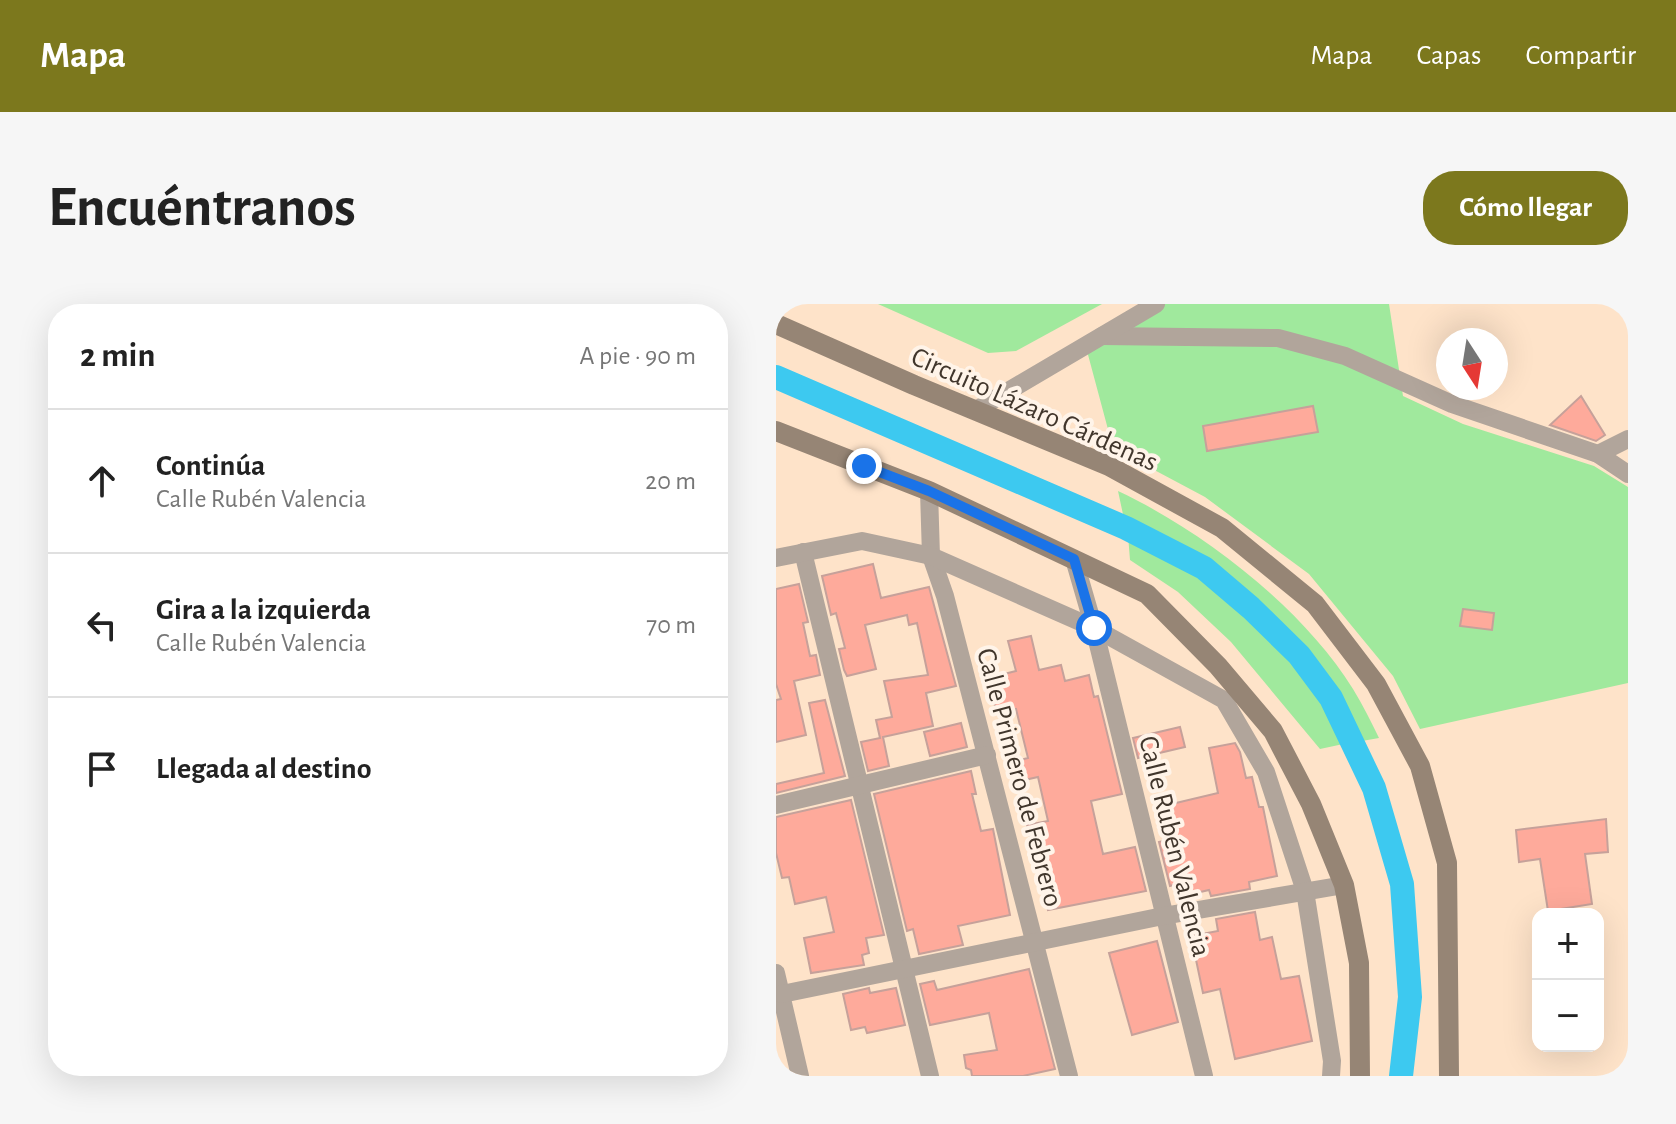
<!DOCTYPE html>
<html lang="es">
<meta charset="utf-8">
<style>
:root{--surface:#fff;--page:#f6f6f6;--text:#222;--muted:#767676;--line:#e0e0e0;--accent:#7c781d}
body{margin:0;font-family:"Alegreya Sans",sans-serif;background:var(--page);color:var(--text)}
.controls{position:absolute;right:24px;bottom:24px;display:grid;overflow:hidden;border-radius:16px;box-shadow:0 8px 32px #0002}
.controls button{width:72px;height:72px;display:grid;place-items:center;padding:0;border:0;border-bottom:2px solid var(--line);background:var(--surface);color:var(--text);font:40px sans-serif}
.compass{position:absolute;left:660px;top:24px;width:72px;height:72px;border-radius:50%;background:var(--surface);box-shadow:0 8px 32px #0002;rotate:168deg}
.stop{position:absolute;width:24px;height:24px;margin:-18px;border:6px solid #1a73e8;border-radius:50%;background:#fff}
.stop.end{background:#1a73e8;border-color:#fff;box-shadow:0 2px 8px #0008}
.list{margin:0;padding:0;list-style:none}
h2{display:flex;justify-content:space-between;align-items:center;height:104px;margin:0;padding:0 32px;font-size:34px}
h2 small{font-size:26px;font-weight:400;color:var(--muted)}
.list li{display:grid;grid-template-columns:52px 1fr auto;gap:24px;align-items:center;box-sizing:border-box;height:144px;padding:0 32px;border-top:2px solid var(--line)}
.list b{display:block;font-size:30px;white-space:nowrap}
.list p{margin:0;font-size:26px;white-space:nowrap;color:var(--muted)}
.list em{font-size:26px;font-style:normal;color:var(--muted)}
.icon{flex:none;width:44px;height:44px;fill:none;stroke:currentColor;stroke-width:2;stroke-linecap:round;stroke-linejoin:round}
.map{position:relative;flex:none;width:852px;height:772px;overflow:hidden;border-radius:32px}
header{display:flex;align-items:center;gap:48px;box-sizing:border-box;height:112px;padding:0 40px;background:var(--accent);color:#fff}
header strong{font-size:38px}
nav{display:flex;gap:44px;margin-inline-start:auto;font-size:28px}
.intro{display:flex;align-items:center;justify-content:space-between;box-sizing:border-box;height:192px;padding:0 48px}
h1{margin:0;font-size:56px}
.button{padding:20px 36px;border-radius:32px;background:var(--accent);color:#fff;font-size:28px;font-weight:700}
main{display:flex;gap:48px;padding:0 48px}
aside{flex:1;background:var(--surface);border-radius:32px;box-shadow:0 8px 32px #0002}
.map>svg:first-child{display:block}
.green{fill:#a0e99d}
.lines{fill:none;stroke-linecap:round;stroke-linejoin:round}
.canal{stroke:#3dc9f0;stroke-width:24}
.building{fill:#feaa9b;stroke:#c6a19a;stroke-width:2}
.street{stroke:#b1a59b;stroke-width:18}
.secondary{stroke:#968575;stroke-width:20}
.route{stroke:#1a73e8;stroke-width:10}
.labels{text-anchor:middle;stroke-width:8;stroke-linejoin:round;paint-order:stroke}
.street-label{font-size:28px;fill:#41362c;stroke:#fff4e9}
</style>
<header>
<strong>Mapa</strong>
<nav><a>Mapa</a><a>Capas</a><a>Compartir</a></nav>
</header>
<div class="intro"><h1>Encuéntranos</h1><a class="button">Cómo llegar</a></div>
<main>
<aside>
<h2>2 min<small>A pie · 90 m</small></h2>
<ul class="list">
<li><svg class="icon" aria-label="ahead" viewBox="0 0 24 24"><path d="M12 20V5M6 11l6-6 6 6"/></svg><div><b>Continúa</b><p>Calle Rubén Valencia</p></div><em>20 m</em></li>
<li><svg class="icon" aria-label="left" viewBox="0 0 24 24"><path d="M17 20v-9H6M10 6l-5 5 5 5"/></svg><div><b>Gira a la izquierda</b><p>Calle Rubén Valencia</p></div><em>70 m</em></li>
<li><svg class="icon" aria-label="arrive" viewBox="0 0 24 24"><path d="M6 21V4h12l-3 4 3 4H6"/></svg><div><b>Llegada al destino</b></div></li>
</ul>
</aside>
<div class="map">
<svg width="852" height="772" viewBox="0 0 852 772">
<rect width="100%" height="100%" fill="#fee3c9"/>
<g class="green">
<polygon points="102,0 326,0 240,47 212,49"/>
<polygon points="380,0 613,0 627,92 687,120 818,162 852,183 852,379 644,425 617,372 533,270 429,193 337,144 311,47"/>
<path d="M342 187C427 227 527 304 577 385 587 401 595 418 603 434L586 437 543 368 492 314 427 255 348 215Z"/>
<polygon points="352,231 421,269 482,322 514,355 549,397 572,439 544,445 455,338 402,288 354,256"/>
</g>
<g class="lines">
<polyline class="canal" points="0,73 350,224 428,264 475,304 523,351 555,394 598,484 626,580 634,693 625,772"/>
</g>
<g class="building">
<polygon points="805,92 829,131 820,137 774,121"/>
<polygon points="537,102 542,128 431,147 427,122"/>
<polygon points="97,260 105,294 153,283 180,382 150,389 157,422 107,433 113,462 92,467 85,438 104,434 100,416 116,413 108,377 152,371 141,319 133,321 131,311 89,321 100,365 71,372 68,366 63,345 69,344 60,309 55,311 46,272"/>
<polygon points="23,280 32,318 27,319 34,352 40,351 44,371 18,377 30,431 0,438 0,396 5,395 0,380 0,285"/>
<polygon points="687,305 718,309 716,326 684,322"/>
<polygon points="255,332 263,366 285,361 289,377 313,371 318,393 322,392 346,490 315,497 327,550 359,543 370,587 272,606 251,521 272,517 262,473 244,477 240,457 252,454 240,405 221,410 212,374 240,367 232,337"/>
<polygon points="49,396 69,472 0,489 0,480 48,469 33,399"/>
<polygon points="185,419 191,443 154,452 148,428"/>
<polygon points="404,423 409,443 362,454 357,434"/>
<polygon points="459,439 464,448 470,474 476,473 483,503 487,503 501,572 473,578 474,585 435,592 433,586 403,593 401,580 394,582 383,538 391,536 383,503 442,489 433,444"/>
<polygon points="195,467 200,490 196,490 205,527 217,525 234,611 182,622 187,641 143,650 137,625 131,627 98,490"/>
<polygon points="75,496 108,631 90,634 93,649 86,651 88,661 35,669 28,634 58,628 50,593 19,600 13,573 6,574 0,549 0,513"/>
<polygon points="830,515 832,548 809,550 816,600 772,607 764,555 743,558 740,526"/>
<polygon points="479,608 484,636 496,633 505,675 523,672 536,737 459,755 444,685 427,689 415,632 442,627 440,615"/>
<polygon points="381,637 402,718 356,731 333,649"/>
<polygon points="253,665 279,765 247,772 196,772 195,766 190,764 188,751 221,746 213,709 154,721 144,680 158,677 161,686"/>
<polygon points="93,684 94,689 120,684 129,721 91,729 89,723 75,726 67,690"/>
</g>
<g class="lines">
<g class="street">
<polyline points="326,32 502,34 569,52 676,100 822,150 852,170"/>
<polyline points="200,106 380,0"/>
<polyline points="822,150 852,135"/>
<polyline points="153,187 155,252 169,292 293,772"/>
<polyline points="27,248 154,772"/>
<polyline points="0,254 86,237 155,252 318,324 448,396 490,468 529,587 556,757 555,772"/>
<polyline points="298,255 318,324 428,772"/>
<polyline points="0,501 211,451"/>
<polyline points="0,669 24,772"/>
<polyline points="6,690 387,612 568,581"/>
</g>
<g class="secondary">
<polyline points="0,20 138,81 333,162 446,224 539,300 600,380 644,462 671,559 673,772"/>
<polyline points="0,127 153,187 371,290 442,362 497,427 535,500 568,581 583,659 584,772"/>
</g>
</g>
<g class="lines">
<polyline class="route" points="88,162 153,187 298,255 318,324"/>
</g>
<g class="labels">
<g class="street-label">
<text transform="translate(259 104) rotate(24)" y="10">Circuito Lázaro Cárdenas</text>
<text transform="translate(245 473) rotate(75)" y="10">Calle Primero de Febrero</text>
<text transform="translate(400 542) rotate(76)" y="10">Calle Rubén Valencia</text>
</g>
</g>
</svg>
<div class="controls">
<button>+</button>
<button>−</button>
</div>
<svg class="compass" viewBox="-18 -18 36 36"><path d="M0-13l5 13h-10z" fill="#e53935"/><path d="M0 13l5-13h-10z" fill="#767676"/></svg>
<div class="stop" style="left:318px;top:324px"></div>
<div class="stop end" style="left:88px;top:162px"></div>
</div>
</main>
